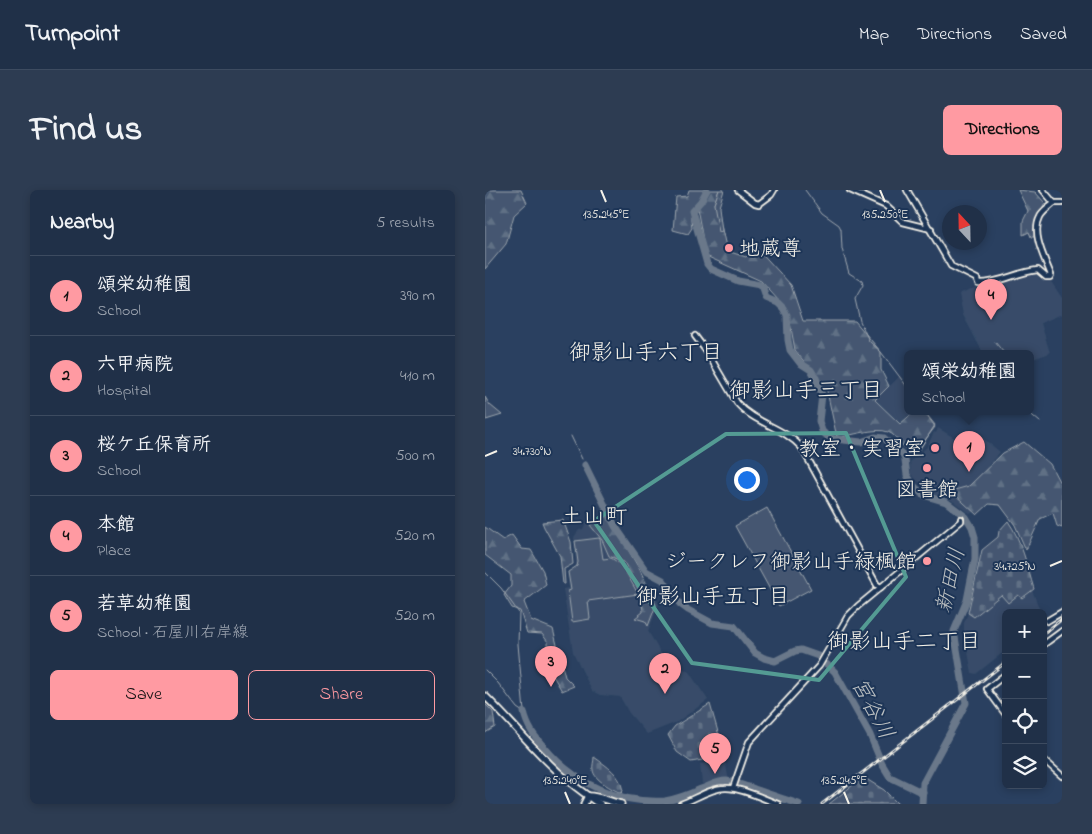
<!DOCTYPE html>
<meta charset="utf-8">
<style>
:root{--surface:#203048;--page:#2d3c52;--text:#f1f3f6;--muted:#a2a9b4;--line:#3d4b60;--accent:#ff9aa2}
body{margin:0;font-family:"Indie Flower","Klee One",sans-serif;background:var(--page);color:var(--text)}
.controls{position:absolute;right:15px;bottom:15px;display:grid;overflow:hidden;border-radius:8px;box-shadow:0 2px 8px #0003}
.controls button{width:45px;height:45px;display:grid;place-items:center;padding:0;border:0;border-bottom:1px solid var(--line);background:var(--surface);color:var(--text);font:25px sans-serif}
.compass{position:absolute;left:457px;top:15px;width:45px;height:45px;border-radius:50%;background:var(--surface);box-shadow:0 2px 8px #0003;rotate:338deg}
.you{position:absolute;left:261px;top:289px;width:18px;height:18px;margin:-12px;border:4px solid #fff;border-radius:50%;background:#1a73e8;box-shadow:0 0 0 8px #1a73e833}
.badge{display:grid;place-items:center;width:32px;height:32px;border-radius:50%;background:var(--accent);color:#111;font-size:16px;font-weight:700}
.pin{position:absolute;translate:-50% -41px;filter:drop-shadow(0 1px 2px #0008)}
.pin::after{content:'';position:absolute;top:26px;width:18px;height:15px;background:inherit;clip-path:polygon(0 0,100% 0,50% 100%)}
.popup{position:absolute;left:419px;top:160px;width:130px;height:65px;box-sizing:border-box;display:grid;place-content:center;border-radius:8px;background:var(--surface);filter:drop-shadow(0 1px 4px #0005);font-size:16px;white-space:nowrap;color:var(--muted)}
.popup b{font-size:19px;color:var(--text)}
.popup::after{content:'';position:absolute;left:50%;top:100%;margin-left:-10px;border:10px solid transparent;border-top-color:var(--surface)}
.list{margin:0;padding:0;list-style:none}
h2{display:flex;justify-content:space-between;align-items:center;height:65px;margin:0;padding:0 20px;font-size:21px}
h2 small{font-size:16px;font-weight:400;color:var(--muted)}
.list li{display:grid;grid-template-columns:32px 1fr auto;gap:15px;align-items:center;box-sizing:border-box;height:80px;padding:0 20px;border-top:1px solid var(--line)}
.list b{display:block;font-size:19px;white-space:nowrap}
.list p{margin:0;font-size:16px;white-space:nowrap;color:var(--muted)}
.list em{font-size:16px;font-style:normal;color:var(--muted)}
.actions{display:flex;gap:10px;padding:15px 20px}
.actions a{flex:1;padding:11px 0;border:1px solid var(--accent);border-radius:8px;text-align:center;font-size:18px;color:var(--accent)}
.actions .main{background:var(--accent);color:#111}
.icon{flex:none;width:28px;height:28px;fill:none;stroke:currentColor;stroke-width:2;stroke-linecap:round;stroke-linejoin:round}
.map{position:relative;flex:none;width:577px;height:614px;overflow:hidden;border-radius:8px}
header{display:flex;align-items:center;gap:30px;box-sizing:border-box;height:70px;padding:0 25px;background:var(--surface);border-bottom:1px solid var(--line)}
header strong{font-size:24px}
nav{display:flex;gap:28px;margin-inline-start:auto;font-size:18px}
.intro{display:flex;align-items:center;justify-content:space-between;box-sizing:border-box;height:120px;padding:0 30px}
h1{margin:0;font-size:35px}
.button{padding:12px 22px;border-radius:8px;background:var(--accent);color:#111;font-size:18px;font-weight:700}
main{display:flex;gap:30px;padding:0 30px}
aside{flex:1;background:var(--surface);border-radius:8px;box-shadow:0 2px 8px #0003}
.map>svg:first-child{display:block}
.built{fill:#374c69}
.forest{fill:url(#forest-firs);stroke:#9ca4ac}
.cemetery{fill:url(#cemetery-stones);stroke:#9ca4ac}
.park{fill:url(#park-crowns);stroke:#9ca4ac}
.pitch{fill:#445771;stroke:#9ca4ac}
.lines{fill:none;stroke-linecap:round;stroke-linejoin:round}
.stream{stroke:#a1a8b0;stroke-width:1}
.river{stroke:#6a788a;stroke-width:7}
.tertiary-casing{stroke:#f4f1e8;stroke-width:8}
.primary-casing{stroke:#f4f1e8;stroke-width:9}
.tertiary{stroke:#1d3557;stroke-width:4.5}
.primary{stroke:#1d3557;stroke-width:5.5}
.rail-casing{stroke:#f4f1e8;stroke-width:3}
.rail{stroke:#1d3557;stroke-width:1;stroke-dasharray:4;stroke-linecap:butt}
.marked{fill:none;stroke:#549b93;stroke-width:4;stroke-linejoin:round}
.ticks{fill:none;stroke:#f4f1e8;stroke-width:2}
.poi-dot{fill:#ff9aa2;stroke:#1d3557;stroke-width:2}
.labels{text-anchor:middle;stroke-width:4;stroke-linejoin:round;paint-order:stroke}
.poi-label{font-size:21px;fill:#f4f1e8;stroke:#1d3557;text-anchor:end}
.neighbourhood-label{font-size:22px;fill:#f4f1e8;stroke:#1d3557}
.water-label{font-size:22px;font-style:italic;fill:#bdc1c2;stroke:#1d3557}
.ticks-label{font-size:12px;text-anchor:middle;fill:#f4f1e8;stroke:#1d3557;stroke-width:4;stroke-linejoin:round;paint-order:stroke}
</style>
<header>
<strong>Turnpoint</strong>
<nav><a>Map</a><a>Directions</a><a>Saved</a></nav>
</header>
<div class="intro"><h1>Find us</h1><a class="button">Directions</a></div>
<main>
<aside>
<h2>Nearby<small>5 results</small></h2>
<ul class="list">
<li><span class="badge">1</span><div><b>頌栄幼稚園</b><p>School</p></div><em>390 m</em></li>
<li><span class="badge">2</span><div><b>六甲病院</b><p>Hospital</p></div><em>410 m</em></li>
<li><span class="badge">3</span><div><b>桜ケ丘保育所</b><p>School</p></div><em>500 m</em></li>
<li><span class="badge">4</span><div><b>本館</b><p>Place</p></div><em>520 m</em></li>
<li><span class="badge">5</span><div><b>若草幼稚園</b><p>School · 石屋川右岸線</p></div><em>520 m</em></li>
</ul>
<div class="actions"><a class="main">Save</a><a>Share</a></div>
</aside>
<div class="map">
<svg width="577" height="614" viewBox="0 0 577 614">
<defs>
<pattern id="forest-firs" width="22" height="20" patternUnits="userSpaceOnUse" patternTransform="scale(1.25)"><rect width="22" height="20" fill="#445771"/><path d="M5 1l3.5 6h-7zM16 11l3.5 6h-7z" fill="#607085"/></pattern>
<pattern id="cemetery-stones" width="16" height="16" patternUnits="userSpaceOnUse" patternTransform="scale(1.25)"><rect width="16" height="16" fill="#445771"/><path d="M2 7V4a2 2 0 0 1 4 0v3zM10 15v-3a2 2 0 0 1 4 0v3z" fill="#607085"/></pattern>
<pattern id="park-crowns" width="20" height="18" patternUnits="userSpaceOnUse" patternTransform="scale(1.25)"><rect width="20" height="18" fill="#445771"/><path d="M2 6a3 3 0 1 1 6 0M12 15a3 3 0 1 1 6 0" fill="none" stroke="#607085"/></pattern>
</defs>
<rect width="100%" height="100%" fill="#2a4060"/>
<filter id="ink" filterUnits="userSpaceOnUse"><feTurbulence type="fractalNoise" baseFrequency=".02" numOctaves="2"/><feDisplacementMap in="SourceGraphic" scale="10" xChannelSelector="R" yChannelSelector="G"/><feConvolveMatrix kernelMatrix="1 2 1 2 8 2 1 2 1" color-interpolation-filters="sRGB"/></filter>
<g filter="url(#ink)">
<g class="built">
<polygon points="544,83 552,83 555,89 565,90 577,108 577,124 556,133 565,163 545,170 545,163 512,163 510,161 498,163 478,125 474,104 483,100"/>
<polygon points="415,186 423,197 423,221 428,221 415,233 391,210"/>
<polygon points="453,238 476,252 493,244 515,262 503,276 505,279 494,314 486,324 466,310 445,303 426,284 425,272 442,257 449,242 451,243"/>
<polygon points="103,328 104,335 112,332 151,378 159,386 174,414 163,441 178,467 204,482 223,510 192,532 162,544 144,523 135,507 115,505 107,501 88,462 78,399 84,398 82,382 91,376 89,347 94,340 98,339"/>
<polygon points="547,400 556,423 521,423 521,460 491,484 487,483 479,441 479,433 483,423 489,427 516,405 533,404 537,408"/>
<polygon points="239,567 244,590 237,589 217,594 215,574 234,571 233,568"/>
</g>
<g class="forest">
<polygon points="0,0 36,0 42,13 29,25 21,54 0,79"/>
<path d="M204 0H234L229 14 232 18 242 61 261 67 271 57 306 95 318 131H370L396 162V180L404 196 390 210 415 234 430 221C440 221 445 229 450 237L430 263C418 262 414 246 403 242 392 237 363 246 352 248L342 201 310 160 303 121 276 91 221 66 212 18 205 21 207 38 203 44 188 40 191 7 202 6Z"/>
<polygon points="533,0 550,2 560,13 551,33 549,47 546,47 544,42 538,45 538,31 543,21"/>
<polygon points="539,252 565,274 577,297 577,338 572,336 568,323 555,329 541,360 530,335 515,315 504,314 492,325 466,301 484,296 518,263"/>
<polygon points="123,326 155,380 171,415 163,436 160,431 150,428 158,422 156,405 139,372 124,366 117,350 105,335"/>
<polygon points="78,330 86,352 88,374 79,379 80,394 78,394 75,366 59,337 57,332"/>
<polygon points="0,337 18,350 27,345 37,359 46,360 58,381 61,395 39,412 46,430 68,439 80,487 89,496 77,501 64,479 63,452 57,444 42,443 35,421 27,418 19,405 26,396 26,385 0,365"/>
<polygon points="0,514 8,522 10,537 0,543"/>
</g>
<g class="cemetery">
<path d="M523 331C537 351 542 376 549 399L537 408 533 405 523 413 516 405 489 427 483 423 497 360 513 347 514 341Z"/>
<polygon points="225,514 239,563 229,568 206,572 192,562 183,545 190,536"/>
<path d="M109 567C123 577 135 584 138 601L136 603C127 599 109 590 108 580 107 576 109 571 109 567Z"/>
<polygon points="378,587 399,600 413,614 344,614"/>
</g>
<g class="park">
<polygon points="234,0 239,0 234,17 237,41 234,42 229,14"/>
<polygon points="0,207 5,215 17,225 1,230"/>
</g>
<g class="pitch">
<polygon points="282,318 326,399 294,416 250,336"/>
<polygon points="114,348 115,349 118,369 126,368 137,375 153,404 103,411 105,429 87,432 83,401 86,400 83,382 92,376 93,372 90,351"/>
</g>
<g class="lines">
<g class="stream">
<polyline points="320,0 337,23 354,35 356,39 357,59 364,83 377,91 378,95 370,109 375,131 384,151 396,162 423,198"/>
<polyline points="510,152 519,163"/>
<polyline points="542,221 555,232"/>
<polyline points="86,246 97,269"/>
<polyline points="420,270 433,262 450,235 439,221"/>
<polyline points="0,382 16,398 34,423 33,454 39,522"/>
<polyline points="0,480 13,493 32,518 38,522"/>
</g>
<g class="river">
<polyline points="222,0 216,11 207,21 222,74 226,79 253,91 275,95 278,99 281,108 293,113 298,118 302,125 303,150 305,160 315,173 326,180 331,188 337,205 334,231 337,241 342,246 350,249 376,252 390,247 399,248 418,265 420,270 422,285 429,296 438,305 461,312 481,327 487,337 490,347 490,369 482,410 469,441 481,513 438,593 437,614"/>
<polyline points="100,275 130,336 161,381 178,390 195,414 203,420 227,433 249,436 270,463 279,468 290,471 310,461 316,460 333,466 350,482 385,545 397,574 405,587 438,603"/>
<path d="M39 522C42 537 50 547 60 558 89 593 133 614 180 611 192 609 205 604 216 599 225 596 232 591 241 591 250 592 259 596 267 598 282 604 298 609 314 614"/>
</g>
<defs>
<g id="tertiary">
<polyline points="253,0 270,13 274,14 286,5 289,0"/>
<polyline points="365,0 401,16 418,32 446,39"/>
<path d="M422 0 466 76 492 89 493 93C513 94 532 82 553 80L561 87H565L566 85C560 69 546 44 555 27 558 21 564 18 569 13"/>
<polyline points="558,0 569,13 577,13"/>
<path d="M210 146 222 162 252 213C270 234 299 237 317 258L392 395 396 397"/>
<polyline points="562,431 577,422"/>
<polyline points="558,455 577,441"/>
<polyline points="521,484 502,499 521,525"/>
<polyline points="558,569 577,586"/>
<polyline points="248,598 264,552 334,476 363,426 373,416 476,331 476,329"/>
<path d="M196 614C210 609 226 598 240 598 255 597 279 609 293 614"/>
</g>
<g id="primary">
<path d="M0 506C33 538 62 577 99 603 105 607 108 611 115 614"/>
<path d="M103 606C110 605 127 612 136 614"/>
<polyline points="99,614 103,606"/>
</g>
</defs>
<use href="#tertiary" class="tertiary-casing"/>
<use href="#primary" class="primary-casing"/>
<use href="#tertiary" class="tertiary"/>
<use href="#primary" class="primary"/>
<defs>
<g id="rail">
<polyline points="558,444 577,429"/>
<polyline points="337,614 521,472"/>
</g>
</defs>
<use href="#rail" class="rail-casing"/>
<use href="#rail" class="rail"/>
</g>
</g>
<path class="marked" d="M361 243 421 387 334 490 207 473 109 331 241 244Z"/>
<path class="ticks" d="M116 0 121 12M395 0 400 12M0 266 12 261M565 376 577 371M80 602 85 614M359 602 364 614"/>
<g class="poi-dot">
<circle cx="244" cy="58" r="5"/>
<circle cx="450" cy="258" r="5"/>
<circle cx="442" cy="278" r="5"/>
<circle cx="442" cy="371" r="5"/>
</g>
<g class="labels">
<g class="poi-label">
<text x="254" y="65" text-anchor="start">地蔵尊</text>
<text x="440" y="265">教室・実習室</text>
<text x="442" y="306" text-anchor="middle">図書館</text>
<text x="432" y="378">ジークレフ御影山手緑楓館</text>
</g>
<g class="neighbourhood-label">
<text x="161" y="169">御影山手六丁目</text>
<text x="321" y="207">御影山手三丁目</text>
<text x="109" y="333">土山町</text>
<text x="228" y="413">御影山手五丁目</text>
<text x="419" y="458">御影山手二丁目</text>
</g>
<g class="water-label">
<text transform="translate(464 390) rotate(-77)" y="8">新田川</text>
<text transform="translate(389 518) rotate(62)" y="8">宮谷川</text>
</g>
</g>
<g class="ticks-label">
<text x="121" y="28">135.245°E</text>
<text x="400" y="28">135.250°E</text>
<text x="47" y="265">34.730°N</text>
<text x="530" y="380">34.725°N</text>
<text x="80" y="594">135.240°E</text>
<text x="359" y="594">135.245°E</text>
</g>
</svg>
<div class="controls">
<button>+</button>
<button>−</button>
<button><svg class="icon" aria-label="locate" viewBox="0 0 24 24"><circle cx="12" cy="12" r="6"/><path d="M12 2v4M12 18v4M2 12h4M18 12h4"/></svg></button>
<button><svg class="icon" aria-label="layers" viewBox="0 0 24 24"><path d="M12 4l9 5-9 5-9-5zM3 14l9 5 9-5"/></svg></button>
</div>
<svg class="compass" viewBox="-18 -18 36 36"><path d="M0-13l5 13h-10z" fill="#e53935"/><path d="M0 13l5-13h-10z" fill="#a2a9b4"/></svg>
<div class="you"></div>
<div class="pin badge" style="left:484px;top:282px">1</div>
<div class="popup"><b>頌栄幼稚園</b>School</div>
<div class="pin badge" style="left:180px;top:504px">2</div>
<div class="pin badge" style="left:66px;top:497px">3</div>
<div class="pin badge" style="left:506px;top:130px">4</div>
<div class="pin badge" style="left:230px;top:584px">5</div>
</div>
</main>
